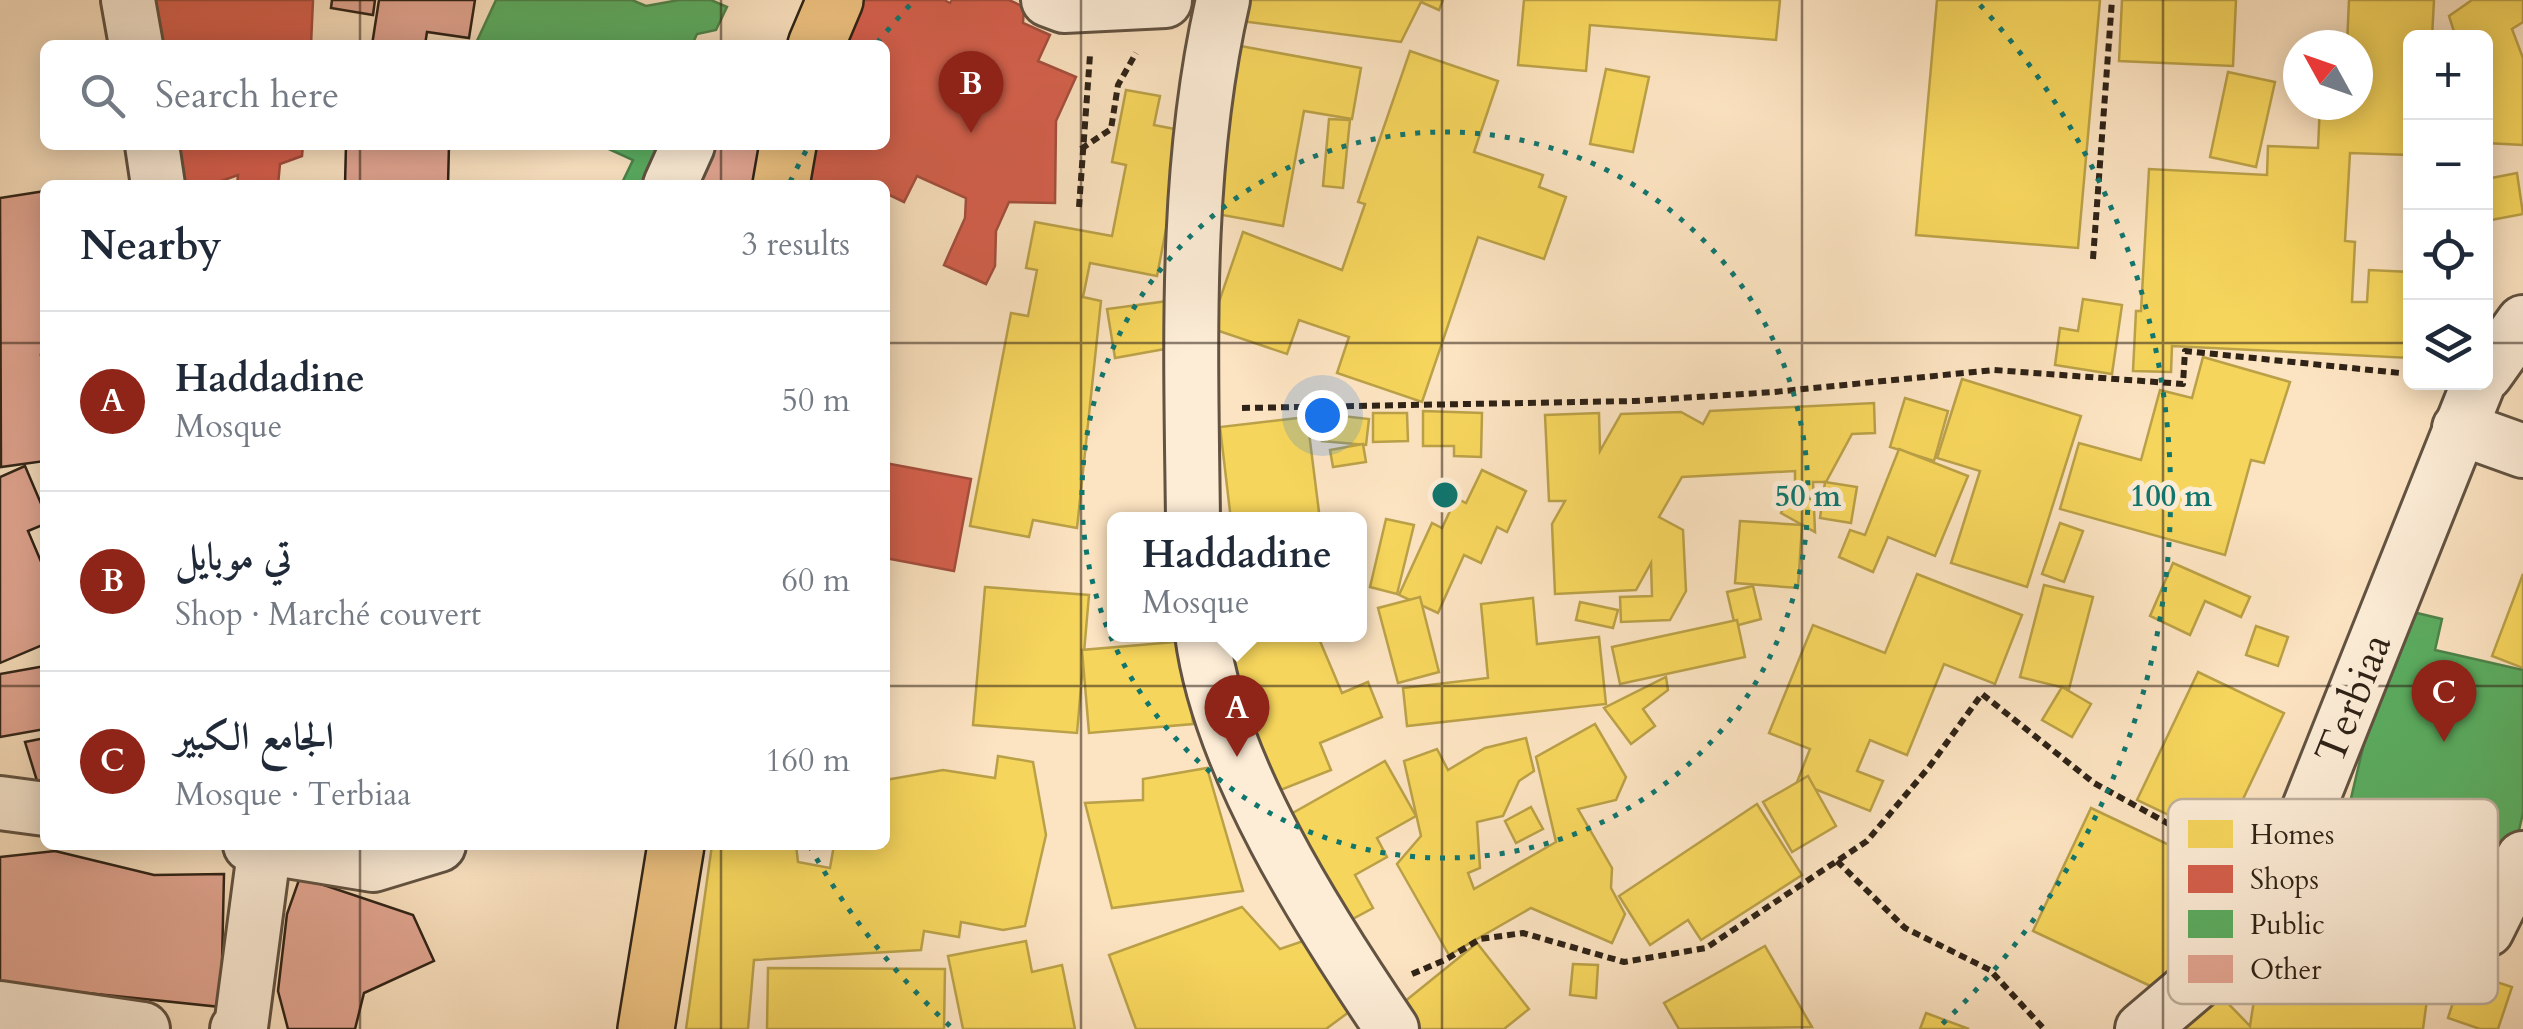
<!DOCTYPE html>
<meta charset="utf-8">
<style>
:root{--surface:#fff;--page:#f2f2f3;--text:#1f2937;--muted:#747a83;--line:#e0e1e3;--accent:#8f2418}
body{margin:0;font-family:Cardo,Amiri,serif;background:var(--page);color:var(--text)}
.controls{position:absolute;right:30px;top:30px;display:grid;overflow:hidden;border-radius:15px;box-shadow:0 5px 25px #0003}
.controls button{width:90px;height:90px;display:grid;place-items:center;padding:0;border:0;border-bottom:2px solid var(--line);background:var(--surface);color:var(--text);font:50px sans-serif}
.compass{position:absolute;left:2283px;top:30px;width:90px;height:90px;border-radius:50%;background:var(--surface);box-shadow:0 5px 25px #0003;rotate:310deg}
.you{position:absolute;left:1322px;top:415px;width:35px;height:35px;margin:-25px;border:8px solid #fff;border-radius:50%;background:#1a73e8;box-shadow:0 0 0 15px #1a73e833}
.badge{display:grid;place-items:center;width:65px;height:65px;border-radius:50%;background:var(--accent);color:#fff;font-size:32px;font-weight:700}
.pin{position:absolute;translate:-50% -82px;filter:drop-shadow(0 2px 5px #0008)}
.pin::after{content:'';position:absolute;top:52px;width:35px;height:30px;background:inherit;clip-path:polygon(0 0,100% 0,50% 100%)}
.popup{position:absolute;left:1107px;top:512px;width:260px;height:130px;box-sizing:border-box;display:grid;place-content:center;border-radius:15px;background:var(--surface);filter:drop-shadow(0 2px 8px #0005);font-size:32px;white-space:nowrap;color:var(--muted)}
.popup b{font-size:38px;color:var(--text)}
.popup::after{content:'';position:absolute;left:50%;top:100%;margin-left:-20px;border:20px solid transparent;border-top-color:var(--surface)}
.list{margin:0;padding:0;list-style:none}
h2{display:flex;justify-content:space-between;align-items:center;height:130px;margin:0;padding:0 40px;font-size:42px}
h2 small{font-size:32px;font-weight:400;color:var(--muted)}
.list li{display:grid;grid-template-columns:65px 1fr auto;gap:30px;align-items:center;box-sizing:border-box;height:180px;padding:0 40px;border-top:2px solid var(--line)}
.list b{display:block;font-size:38px;white-space:nowrap}
.list p{margin:0;font-size:32px;white-space:nowrap;color:var(--muted)}
.list em{font-size:32px;font-style:normal;color:var(--muted)}
.icon{flex:none;width:55px;height:55px;fill:none;stroke:currentColor;stroke-width:2;stroke-linecap:round;stroke-linejoin:round}
.map{position:relative;flex:none;width:2523px;height:1029px;overflow:hidden}
.search{position:absolute;background:var(--surface);box-shadow:0 5px 25px #0003;left:40px;top:40px;width:850px;height:110px;display:flex;align-items:center;gap:25px;box-sizing:border-box;padding:0 35px;border-radius:15px;color:var(--muted);font-size:38px}
.panel{position:absolute;background:var(--surface);box-shadow:0 5px 25px #0003;left:40px;top:180px;width:850px;height:670px;border-radius:15px}
.map>svg:first-child{display:block}
.homes{fill:#f6d55c;stroke:#baa047;stroke-width:2.5}
.shops{fill:#d6604d;stroke:#a44e3d;stroke-width:2.5}
.public{fill:#5aae61;stroke:#4d844b;stroke-width:2.5}
.building{fill:#e4a793;stroke:#2f2317;stroke-width:2.5}
.lines{fill:none;stroke-linecap:round;stroke-linejoin:round}
.minor-casing{stroke:#625342;stroke-width:58}
.major-casing{stroke:#2f2317;stroke-width:60}
.path{stroke:#2f2317;stroke-width:6;stroke-dasharray:8 5;stroke-linecap:butt}
.minor{stroke:#fdedd7;stroke-width:52}
.major{stroke:#eec280;stroke-width:55}
.grid{fill:none;stroke:#2f2317;stroke-width:2.5;stroke-opacity:0.55}
.ring{fill:none;stroke:#0f766e;stroke-width:5;stroke-dasharray:5 10}
.labels{text-anchor:middle;stroke-width:10;stroke-linejoin:round;paint-order:stroke}
.street-label{font-size:42px;fill:#2f2317;stroke:#fdedd7}
.key{fill:#fdedd7;stroke:#bfb09d;stroke-width:2.5}
.key-label{font-size:28px;fill:#2f2317}
.centre{fill:#0f766e;stroke:#fdedd7;stroke-width:5}
.ring-label{font-size:30px;text-anchor:middle;font-weight:bold;fill:#0f766e;stroke:#fdedd7;stroke-width:10;stroke-linejoin:round;paint-order:stroke}
</style>
<div class="map">
<svg width="2523" height="1029" viewBox="0 0 2523 1029">
<rect width="100%" height="100%" fill="#fce3c1"/>
<filter id="stains"><feTurbulence type="fractalNoise" baseFrequency=".002" numOctaves="4"/><feColorMatrix values="0 0 0 0 .2 0 0 0 0 .09 0 0 0 0 .02 0 0 0 .5 -.17"/></filter>
<radialGradient id="worn" r=".72"><stop offset=".6" stop-color="#630" stop-opacity="0"/><stop offset="1" stop-color="#630" stop-opacity=".3"/></radialGradient>
<g class="homes">
<polygon points="1239,0 1443,0 1439,10 1421,2 1401,42 1233,20"/>
<polygon points="1524,0 1780,0 1776,40 1590,25 1586,71 1518,65"/>
<polygon points="1937,0 2100,0 2078,248 1916,235"/>
<polygon points="2122,0 2236,0 2233,66 2119,61"/>
<polygon points="2349,0 2434,0 2432,38 2410,38 2410,155 2350,153 2345,241 2355,242 2352,302 2367,302 2369,270 2410,272 2410,358 2172,346 2171,372 2133,371 2136,311 2141,311 2149,169 2267,175 2268,146 2318,148 2320,105 2358,105 2358,45 2347,45"/>
<polygon points="2472,0 2523,0 2523,22 2512,29 2523,58 2523,145 2486,143 2486,38 2456,38 2449,16"/>
<polygon points="1235,45 1361,68 1352,119 1304,111 1283,226 1206,212"/>
<polygon points="1410,51 1498,81 1474,152 1543,175 1539,187 1566,197 1544,259 1478,237 1422,402 1337,373 1349,337 1299,320 1287,354 1210,328 1243,232 1342,270 1365,204 1358,202"/>
<polygon points="1606,69 1649,77 1633,152 1590,144"/>
<polygon points="2228,72 2275,82 2256,167 2210,157"/>
<polygon points="1126,90 1160,96 1154,125 1185,131 1157,276 1090,263 1083,297 1101,301 1077,528 1033,520 1029,537 970,526 1011,313 1028,316 1037,270 1026,268 1035,222 1112,236 1126,165 1112,162"/>
<polygon points="1329,119 1350,120 1343,188 1323,186"/>
<polygon points="2517,173 2523,214 2486,221 2486,179"/>
<polygon points="2083,299 2122,305 2112,374 2055,365 2060,328 2078,331"/>
<polygon points="1168,301 1176,347 1115,358 1107,309"/>
<polygon points="2203,357 2290,382 2264,463 2251,460 2225,555 2060,509 2079,443 2141,460 2160,390 2192,398"/>
<polygon points="1962,379 2081,416 2027,587 1951,563 1980,471 1937,458"/>
<polygon points="1905,398 1948,411 1934,461 1890,447"/>
<polygon points="1874,403 1875,433 1852,434 1826,482 1813,482 1815,532 1781,513 1795,486 1795,471 1682,477 1659,517 1683,530 1686,591 1670,620 1621,622 1620,597 1652,596 1651,563 1636,590 1555,594 1552,524 1565,501 1549,501 1545,415 1599,413 1600,451 1621,414 1681,412 1703,424 1710,411"/>
<polygon points="1423,411 1482,413 1481,457 1454,456 1454,446 1423,446"/>
<polygon points="1373,413 1407,413 1408,441 1373,442"/>
<polygon points="1325,414 1369,419 1366,445 1322,441"/>
<polygon points="1307,417 1320,520 1231,520 1220,427"/>
<polygon points="1363,444 1366,462 1333,467 1330,450"/>
<polygon points="1899,449 1968,476 1935,556 1888,537 1873,572 1839,557 1850,530 1865,535"/>
<polygon points="1482,470 1526,491 1507,532 1497,527 1481,563 1464,555 1438,613 1399,595 1432,523 1442,528 1456,498 1466,503"/>
<polygon points="1825,482 1857,487 1851,523 1820,518"/>
<polygon points="1386,519 1414,525 1397,594 1370,587"/>
<polygon points="1740,521 1802,525 1798,588 1735,583"/>
<polygon points="2060,523 2083,531 2064,582 2042,574"/>
<polygon points="2173,563 2250,597 2241,617 2205,601 2190,635 2150,616"/>
<polygon points="1917,574 2022,615 1995,684 1944,664 1907,755 1870,740 1857,771 1883,781 1870,811 1797,782 1810,749 1769,733 1813,625 1885,653"/>
<polygon points="2523,574 2523,668 2492,656"/>
<polygon points="2044,585 2093,597 2069,689 2020,677"/>
<polygon points="1753,586 1761,619 1735,626 1727,592"/>
<polygon points="985,587 1089,595 1077,733 973,725"/>
<polygon points="1420,597 1439,672 1398,683 1378,608"/>
<polygon points="1533,598 1537,644 1599,637 1606,704 1407,726 1403,688 1488,678 1481,604"/>
<polygon points="1580,602 1618,610 1613,628 1576,620"/>
<polygon points="1737,620 1745,657 1620,684 1612,647"/>
<polygon points="2256,626 2288,637 2278,666 2246,655"/>
<polygon points="1245,634 1317,634 1342,693 1368,682 1382,717 1320,743 1331,770 1273,793 1213,648"/>
<polygon points="1186,641 1193,724 1089,733 1082,650"/>
<polygon points="2198,672 2284,713 2223,841 2137,800"/>
<polygon points="1666,677 1668,690 1643,709 1655,726 1631,744 1604,708"/>
<polygon points="2062,687 2091,704 2072,737 2042,720"/>
<polygon points="1595,724 1626,777 1616,800 1578,809 1612,868 1611,888 1625,914 1612,943 1531,908 1449,955 1397,864 1421,836 1404,761 1437,749 1448,770 1485,748 1526,738 1534,771 1519,781 1503,816 1477,822 1480,868 1468,873 1474,889 1556,842 1536,757"/>
<polygon points="998,756 1033,762 1046,835 1025,926 1003,930 961,922 959,937 924,931 921,950 754,960 748,1029 686,1029 712,845 796,845 798,862 830,868 834,845 885,845 885,780 943,770 995,778"/>
<polygon points="1385,761 1416,816 1377,838 1387,857 1355,875 1373,908 1334,929 1275,823"/>
<polygon points="1207,768 1243,891 1112,908 1085,803 1143,800 1143,779"/>
<polygon points="1808,776 1836,826 1792,852 1763,802"/>
<polygon points="1757,804 1802,875 1701,940 1688,920 1650,945 1619,896"/>
<polygon points="1531,807 1543,829 1516,843 1505,821"/>
<polygon points="2091,808 2218,868 2161,991 2033,931"/>
<polygon points="1242,907 1280,949 1312,938 1353,1009 1326,1029 1136,1029 1109,955"/>
<polygon points="1026,941 1032,972 1062,965 1075,1029 963,1029 948,956"/>
<polygon points="1477,943 1529,1009 1504,1029 1407,1029 1393,1011"/>
<polygon points="1765,946 1812,1027 1679,1029 1664,1003"/>
<polygon points="1573,964 1598,965 1596,998 1570,995"/>
<polygon points="768,968 945,969 944,1029 767,1029"/>
<polygon points="2463,971 2512,987 2498,1029 2480,1029 2448,1018"/>
<polygon points="2398,980 2429,985 2423,1029 2177,1029 2216,991 2250,1026 2254,1000"/>
<polygon points="1926,1013 1969,1029 1920,1029"/>
</g>
<g class="shops">
<polygon points="119,0 313,0 311,45 126,45"/>
<polygon points="856,0 944,0 950,3 952,0 1009,0 1024,7 1023,23 1050,35 1038,61 1076,77 1056,121 1055,203 1009,202 996,231 995,266 986,284 944,265 965,218 966,198 917,176 904,202 885,193 885,185 799,185 804,145 885,145 885,45 835,45"/>
<polygon points="139,145 303,145 302,156 280,164 278,185 237,185 238,175 210,185 153,185"/>
<polygon points="885,463 971,479 954,571 885,558"/>
</g>
<g class="public">
<polygon points="496,0 632,0 646,6 679,0 711,0 727,7 716,30 697,34 692,45 479,45 476,43"/>
<polygon points="600,145 675,145 656,185 621,185 633,160"/>
<polygon points="2396,608 2442,619 2435,650 2523,670 2523,813 2505,891 2361,857 2366,837 2343,832"/>
</g>
<g class="building">
<polygon points="332,0 375,0 373,15 331,8"/>
<polygon points="379,0 475,0 469,38 427,32 425,45 372,45"/>
<polygon points="346,145 449,145 448,185 345,185"/>
<polygon points="698,145 764,145 757,185 679,185"/>
<polygon points="45,191 45,355 41,355 45,388 45,461 1,467 0,198"/>
<polygon points="25,466 45,513 45,524 28,531 45,571 45,644 0,663 0,477"/>
<polygon points="45,666 45,729 0,737 0,674"/>
<polygon points="45,738 45,787 38,784 25,742"/>
<polygon points="55,851 154,875 224,874 221,1007 0,984 0,857"/>
<polygon points="300,877 413,915 434,961 364,993 355,1029 288,1029 278,991 287,914"/>
</g>
<g class="lines">
<defs>
<g id="minor">
<polyline points="128,0 136,45"/>
<polyline points="1048,0 1064,6 1165,1"/>
<polyline points="152,145 158,185"/>
<polyline points="670,185 688,145"/>
<polyline points="2486,374 2523,322"/>
<polyline points="2459,428 2523,451"/>
<path d="M1193 520C1191 348 1184 169 1223 0"/>
<path d="M1202 634C1219 766 1318 920 1392 1029"/>
<polyline points="0,803 45,809"/>
<polyline points="250,845 373,865 439,845"/>
<polyline points="2261,905 2487,930 2523,858"/>
<polyline points="0,1008 143,1029"/>
<polyline points="237,1029 241,1027 265,845"/>
<polyline points="2142,1029 2235,950 2298,835 2479,382"/>
</g>
<g id="major">
<polyline points="816,45 835,0"/>
<polyline points="781,185 788,145"/>
<polyline points="646,1029 676,845"/>
</g>
</defs>
<use href="#minor" class="minor-casing"/>
<use href="#major" class="major-casing"/>
<g class="path">
<polyline points="1081,149 1111,129 1118,85 1136,53"/>
<polyline points="1079,207 1090,55"/>
<polyline points="2093,259 2112,0"/>
<polyline points="1242,408 1635,401 1774,392 1994,370 2183,384 2185,351 2410,374"/>
<polyline points="1837,861 1905,928 1990,970 2044,1029"/>
<polyline points="1412,974 1445,960 1480,939 1523,933 1624,962 1706,948 1867,841 1929,767 1982,694 2094,783 2231,858"/>
</g>
<use href="#minor" class="minor"/>
<use href="#major" class="major"/>
</g>
<path class="grid" d="M360 0V45M721 0V45M1081 0V1029M1442 0V1029M1802 0V1029M2163 0V1029M360 145V185M721 145V185M0 343H45M885 343H2410M2486 343H2523M0 686H45M885 686H2523M360 845V1029M721 845V1029"/>
<g class="ring">
<circle cx="1445" cy="495" r="363"/>
<path d="M950 1026A726 726 0 0 1 810 847M790 182A726 726 0 0 1 807 149M877 43A726 726 0 0 1 910 5M1980 5A726 726 0 0 1 1940 1026"/>
</g>
<g class="labels">
<g class="street-label">
<text transform="translate(2352 698) rotate(-68)" y="15">Terbiaa</text>
</g>
</g>
<rect x="2168" y="799" width="330" height="205" rx="15" class="key"/>
<rect x="2188" y="820" width="45" height="28" fill="#f6d55c"/>
<rect x="2188" y="865" width="45" height="28" fill="#d6604d"/>
<rect x="2188" y="910" width="45" height="28" fill="#5aae61"/>
<rect x="2188" y="955" width="45" height="28" fill="#e4a793"/>
<g class="key-label">
<text x="2250" y="844">Homes</text>
<text x="2250" y="889">Shops</text>
<text x="2250" y="934">Public</text>
<text x="2250" y="979">Other</text>
</g>
<circle cx="1445" cy="495" r="15" class="centre"/>
<g class="ring-label">
<text x="1808" y="506">50 m</text>
<text x="2171" y="506">100 m</text>
</g>
<rect width="100%" height="100%" filter="url(#stains)"/>
<rect width="100%" height="100%" fill="url(#worn)"/>
</svg>
<div class="controls">
<button>+</button>
<button>−</button>
<button><svg class="icon" aria-label="locate" viewBox="0 0 24 24"><circle cx="12" cy="12" r="6"/><path d="M12 2v4M12 18v4M2 12h4M18 12h4"/></svg></button>
<button><svg class="icon" aria-label="layers" viewBox="0 0 24 24"><path d="M12 4l9 5-9 5-9-5zM3 14l9 5 9-5"/></svg></button>
</div>
<svg class="compass" viewBox="-18 -18 36 36"><path d="M0-13l5 13h-10z" fill="#e53935"/><path d="M0 13l5-13h-10z" fill="#747a83"/></svg>
<div class="you"></div>
<div class="pin badge" style="left:1237px;top:757px">A</div>
<div class="popup"><b>Haddadine</b>Mosque</div>
<div class="pin badge" style="left:971px;top:133px">B</div>
<div class="pin badge" style="left:2444px;top:742px">C</div>
<div class="search"><svg class="icon" aria-label="search" viewBox="0 0 24 24"><circle cx="10" cy="10" r="6"/><path d="M15 15l6 6"/></svg>Search here</div>
<section class="panel">
<h2>Nearby<small>3 results</small></h2>
<ul class="list">
<li><span class="badge">A</span><div><b>Haddadine</b><p>Mosque</p></div><em>50 m</em></li>
<li><span class="badge">B</span><div><b>تي موبايل</b><p>Shop · Marché couvert</p></div><em>60 m</em></li>
<li><span class="badge">C</span><div><b>الجامع الكبير</b><p>Mosque · Terbiaa</p></div><em>160 m</em></li>
</ul>
</section>
</div>
